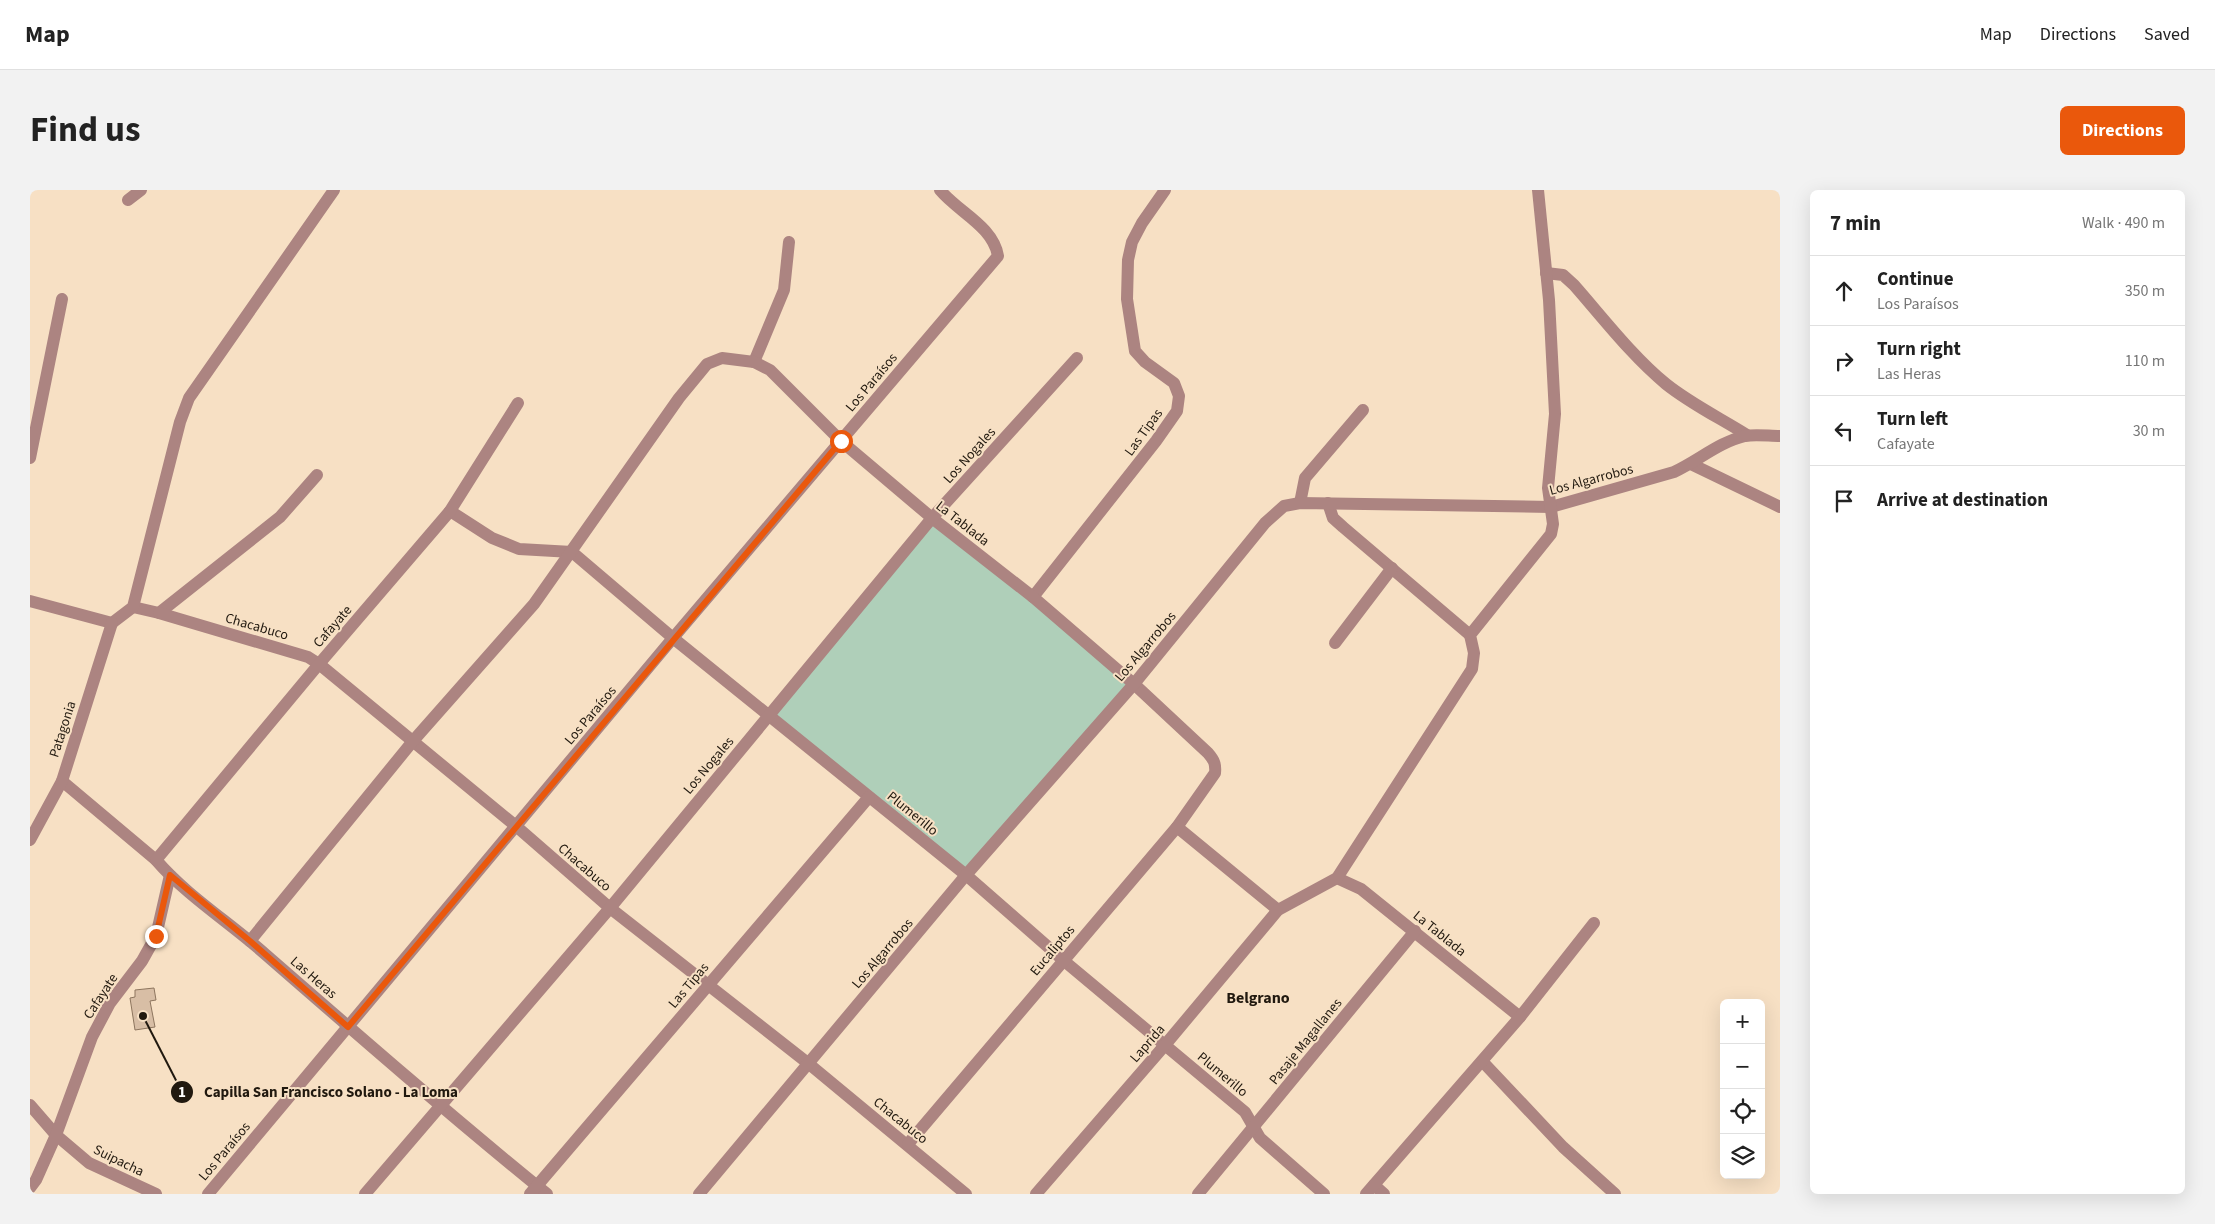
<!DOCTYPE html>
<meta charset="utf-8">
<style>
:root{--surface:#fff;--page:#f2f2f2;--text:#222;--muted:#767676;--line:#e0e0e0;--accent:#ea580c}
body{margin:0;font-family:"Source Sans 3",sans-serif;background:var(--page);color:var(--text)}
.controls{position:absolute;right:15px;bottom:15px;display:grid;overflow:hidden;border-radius:8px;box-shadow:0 5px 20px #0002}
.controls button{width:45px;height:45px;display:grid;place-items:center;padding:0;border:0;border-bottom:1px solid var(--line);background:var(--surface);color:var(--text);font:25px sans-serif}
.stop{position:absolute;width:15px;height:15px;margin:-11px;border:4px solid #ea580c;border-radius:50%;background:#fff}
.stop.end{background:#ea580c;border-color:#fff;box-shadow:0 1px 5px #0008}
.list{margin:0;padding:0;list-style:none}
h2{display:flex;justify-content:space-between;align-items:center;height:65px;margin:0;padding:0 20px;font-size:21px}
h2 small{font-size:16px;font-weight:400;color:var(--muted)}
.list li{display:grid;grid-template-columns:32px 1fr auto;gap:15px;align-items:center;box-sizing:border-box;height:70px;padding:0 20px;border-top:1px solid var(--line)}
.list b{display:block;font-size:19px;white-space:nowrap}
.list p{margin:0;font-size:16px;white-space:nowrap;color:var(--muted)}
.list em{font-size:16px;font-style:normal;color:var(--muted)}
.icon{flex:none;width:28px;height:28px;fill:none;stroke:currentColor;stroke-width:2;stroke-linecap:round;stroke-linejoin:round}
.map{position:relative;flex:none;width:1750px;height:1004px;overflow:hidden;border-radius:8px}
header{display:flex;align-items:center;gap:30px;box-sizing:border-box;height:70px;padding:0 25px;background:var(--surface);border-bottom:1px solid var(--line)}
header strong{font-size:24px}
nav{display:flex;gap:28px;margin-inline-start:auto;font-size:18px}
.intro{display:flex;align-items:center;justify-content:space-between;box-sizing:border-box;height:120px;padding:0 30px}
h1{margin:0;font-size:35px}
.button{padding:12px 22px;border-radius:8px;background:var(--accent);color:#fff;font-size:18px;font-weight:700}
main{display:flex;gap:30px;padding:0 30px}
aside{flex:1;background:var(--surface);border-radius:8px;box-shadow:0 5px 20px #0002}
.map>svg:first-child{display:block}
.green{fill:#afcfb9}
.building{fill:#d8bea5;stroke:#8d755e}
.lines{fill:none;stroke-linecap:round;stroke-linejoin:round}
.minor{stroke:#ac8481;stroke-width:12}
.route{stroke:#ea580c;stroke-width:6}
.labels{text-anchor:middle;stroke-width:4;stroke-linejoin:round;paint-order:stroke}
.street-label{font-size:14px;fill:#21190f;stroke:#f7e0c4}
.quarter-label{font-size:16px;font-weight:bold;fill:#21190f;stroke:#f7e0c4}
.leader{fill:none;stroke:#21190f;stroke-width:2}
.callout-dot{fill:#21190f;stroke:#f7e0c4;stroke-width:2}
.mark-label{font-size:15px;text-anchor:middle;font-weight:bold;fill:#fff}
.callout-label{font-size:15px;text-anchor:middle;font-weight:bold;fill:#21190f;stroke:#f7e0c4;stroke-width:4;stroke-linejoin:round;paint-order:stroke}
</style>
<header>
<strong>Map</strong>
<nav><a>Map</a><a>Directions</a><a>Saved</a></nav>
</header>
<div class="intro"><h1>Find us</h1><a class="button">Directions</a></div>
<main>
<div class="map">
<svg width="1750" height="1004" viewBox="0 0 1750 1004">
<rect width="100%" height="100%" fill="#f7e0c4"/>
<polygon class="green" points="902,328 1104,494 936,685 738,526"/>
<polygon class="building" points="124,798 126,810 120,811 125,837 105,840 100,808 105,807 105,800"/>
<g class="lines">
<g class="minor">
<polyline points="98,10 111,0"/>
<path d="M1516 83 1533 85 1544 95C1573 128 1602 166 1636 194 1661 214 1690 228 1717 245"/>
<polyline points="724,172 754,100 759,52"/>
<polyline points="0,268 32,109"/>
<polyline points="1661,274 1750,317"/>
<polyline points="1270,313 1275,288 1333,220"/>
<polyline points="1298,313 1303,328 1313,337 1440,445"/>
<polyline points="420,321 462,348 489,359 542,362 643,448 936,685 1033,770 1215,922 1230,948 1294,1004"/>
<polyline points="1003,407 1126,251 1147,221 1149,206 1144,193 1115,172 1105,161 1097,109 1098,70 1102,52 1112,33 1135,0"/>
<polyline points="0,411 82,433"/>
<polyline points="103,417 129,423 250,327 287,285"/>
<polyline points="129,423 278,467 289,474 487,637 580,718 779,874 936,1004"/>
<polyline points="82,433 103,417 150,232 159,208 304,0"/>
<polyline points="1305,453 1362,378"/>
<path d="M32 591 126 670C157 706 199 732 235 764 328 845 421 926 517 1004"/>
<polyline points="1147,637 1248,720"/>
<polyline points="0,650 32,591 82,433"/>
<polyline points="126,670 289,474 420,321 488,213"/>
<polyline points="1307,688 1331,699 1490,827"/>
<path d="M220 751 383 551 504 414 649 208 677 174 692 168 724 172 740 180 811 251 902 328 1003 407 1104 494 1178 563C1184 570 1186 574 1185 583L1147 637 878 954"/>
<polyline points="1452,871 1533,957 1585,1004"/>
<polyline points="0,915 26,945 59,973 126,1004"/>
<polyline points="1344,995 1354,1004"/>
<polyline points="0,998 6,990 26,945 62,847 80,813 112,771 126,746 140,685"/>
<path d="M178 1004 643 448 968 66C963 36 928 22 910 0"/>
<polyline points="335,1004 580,718 902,328 1047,168"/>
<polyline points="500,1004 839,607"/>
<path d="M669 1004 936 685 1104 494 1235 333 1254 316 1270 313 1521 317 1644 282C1668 271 1689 252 1715 246 1725 244 1739 246 1750 246"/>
<polyline points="1006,1004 1135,855 1248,720 1307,688 1442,479 1444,463 1440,445 1521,344 1523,334 1518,298 1525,224 1519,110 1508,0"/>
<polyline points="1168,1004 1385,741"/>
<polyline points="1336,1004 1490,827 1564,733"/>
</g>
</g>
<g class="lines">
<polyline class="route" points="126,746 140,685 220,751 318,837 811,251"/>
</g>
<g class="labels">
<g class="street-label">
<text transform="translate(841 192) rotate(-50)" y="5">Los Paraísos</text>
<text transform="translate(1113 242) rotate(-54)" y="5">Las Tipas</text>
<text transform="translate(939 265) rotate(-48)" y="5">Los Nogales</text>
<text transform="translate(1561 289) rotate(-15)" y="5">Los Algarrobos</text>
<text transform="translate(933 333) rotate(38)" y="5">La Tablada</text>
<text transform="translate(227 436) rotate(16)" y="5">Chacabuco</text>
<text transform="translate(302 436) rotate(-49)" y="5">Cafayate</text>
<text transform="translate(1115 456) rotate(-50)" y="5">Los Algarrobos</text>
<text transform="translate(560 525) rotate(-50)" y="5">Los Paraísos</text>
<text transform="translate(32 539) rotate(-72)" y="5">Patagonia</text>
<text transform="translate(678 575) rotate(-50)" y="5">Los Nogales</text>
<text transform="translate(883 623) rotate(39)" y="5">Plumerillo</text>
<text transform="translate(555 677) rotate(41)" y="5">Chacabuco</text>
<text transform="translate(1410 743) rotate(39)" y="5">La Tablada</text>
<text transform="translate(1022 760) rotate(-50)" y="5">Eucaliptos</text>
<text transform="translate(852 763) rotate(-50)" y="5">Los Algarrobos</text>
<text transform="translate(284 787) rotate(41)" y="5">Las Heras</text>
<text transform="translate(658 795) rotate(-50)" y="5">Las Tipas</text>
<text transform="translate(70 806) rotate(-57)" y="5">Cafayate</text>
<text transform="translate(1275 851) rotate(-51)" y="5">Pasaje Magallanes</text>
<text transform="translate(1117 853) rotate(-49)" y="5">Laprida</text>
<text transform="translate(1193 884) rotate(40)" y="5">Plumerillo</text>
<text transform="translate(871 930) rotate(39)" y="5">Chacabuco</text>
<text transform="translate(194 961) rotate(-50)" y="5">Los Paraísos</text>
<text transform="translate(89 970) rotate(26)" y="5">Suipacha</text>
</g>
<g class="quarter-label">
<text x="1228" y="813">Belgrano</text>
</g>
</g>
<path class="leader" d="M113 826L152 902"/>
<g class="callout-dot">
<circle cx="113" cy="826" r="5"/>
<circle cx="152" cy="902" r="12"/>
</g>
<g class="mark-label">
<text x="152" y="907">1</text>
</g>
<g class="callout-label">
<text x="301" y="907">Capilla San Francisco Solano - La Loma</text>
</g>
</svg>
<div class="controls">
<button>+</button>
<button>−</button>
<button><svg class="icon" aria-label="locate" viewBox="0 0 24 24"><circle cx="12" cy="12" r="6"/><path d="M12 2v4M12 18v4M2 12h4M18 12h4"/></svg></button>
<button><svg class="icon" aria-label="layers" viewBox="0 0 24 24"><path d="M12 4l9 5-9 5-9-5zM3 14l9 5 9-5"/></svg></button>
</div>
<div class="stop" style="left:811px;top:251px"></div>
<div class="stop end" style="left:126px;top:746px"></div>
</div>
<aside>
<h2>7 min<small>Walk · 490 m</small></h2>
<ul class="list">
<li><svg class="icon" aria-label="ahead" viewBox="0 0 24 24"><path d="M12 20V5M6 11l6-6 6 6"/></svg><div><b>Continue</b><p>Los Paraísos</p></div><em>350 m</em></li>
<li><svg class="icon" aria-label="right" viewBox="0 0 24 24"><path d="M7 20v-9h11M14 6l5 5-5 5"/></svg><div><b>Turn right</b><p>Las Heras</p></div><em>110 m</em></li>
<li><svg class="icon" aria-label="left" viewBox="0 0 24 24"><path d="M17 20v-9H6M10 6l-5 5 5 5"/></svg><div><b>Turn left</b><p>Cafayate</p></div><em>30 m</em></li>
<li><svg class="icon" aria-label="arrive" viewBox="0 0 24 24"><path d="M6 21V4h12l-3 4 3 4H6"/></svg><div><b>Arrive at destination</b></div></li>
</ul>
</aside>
</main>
